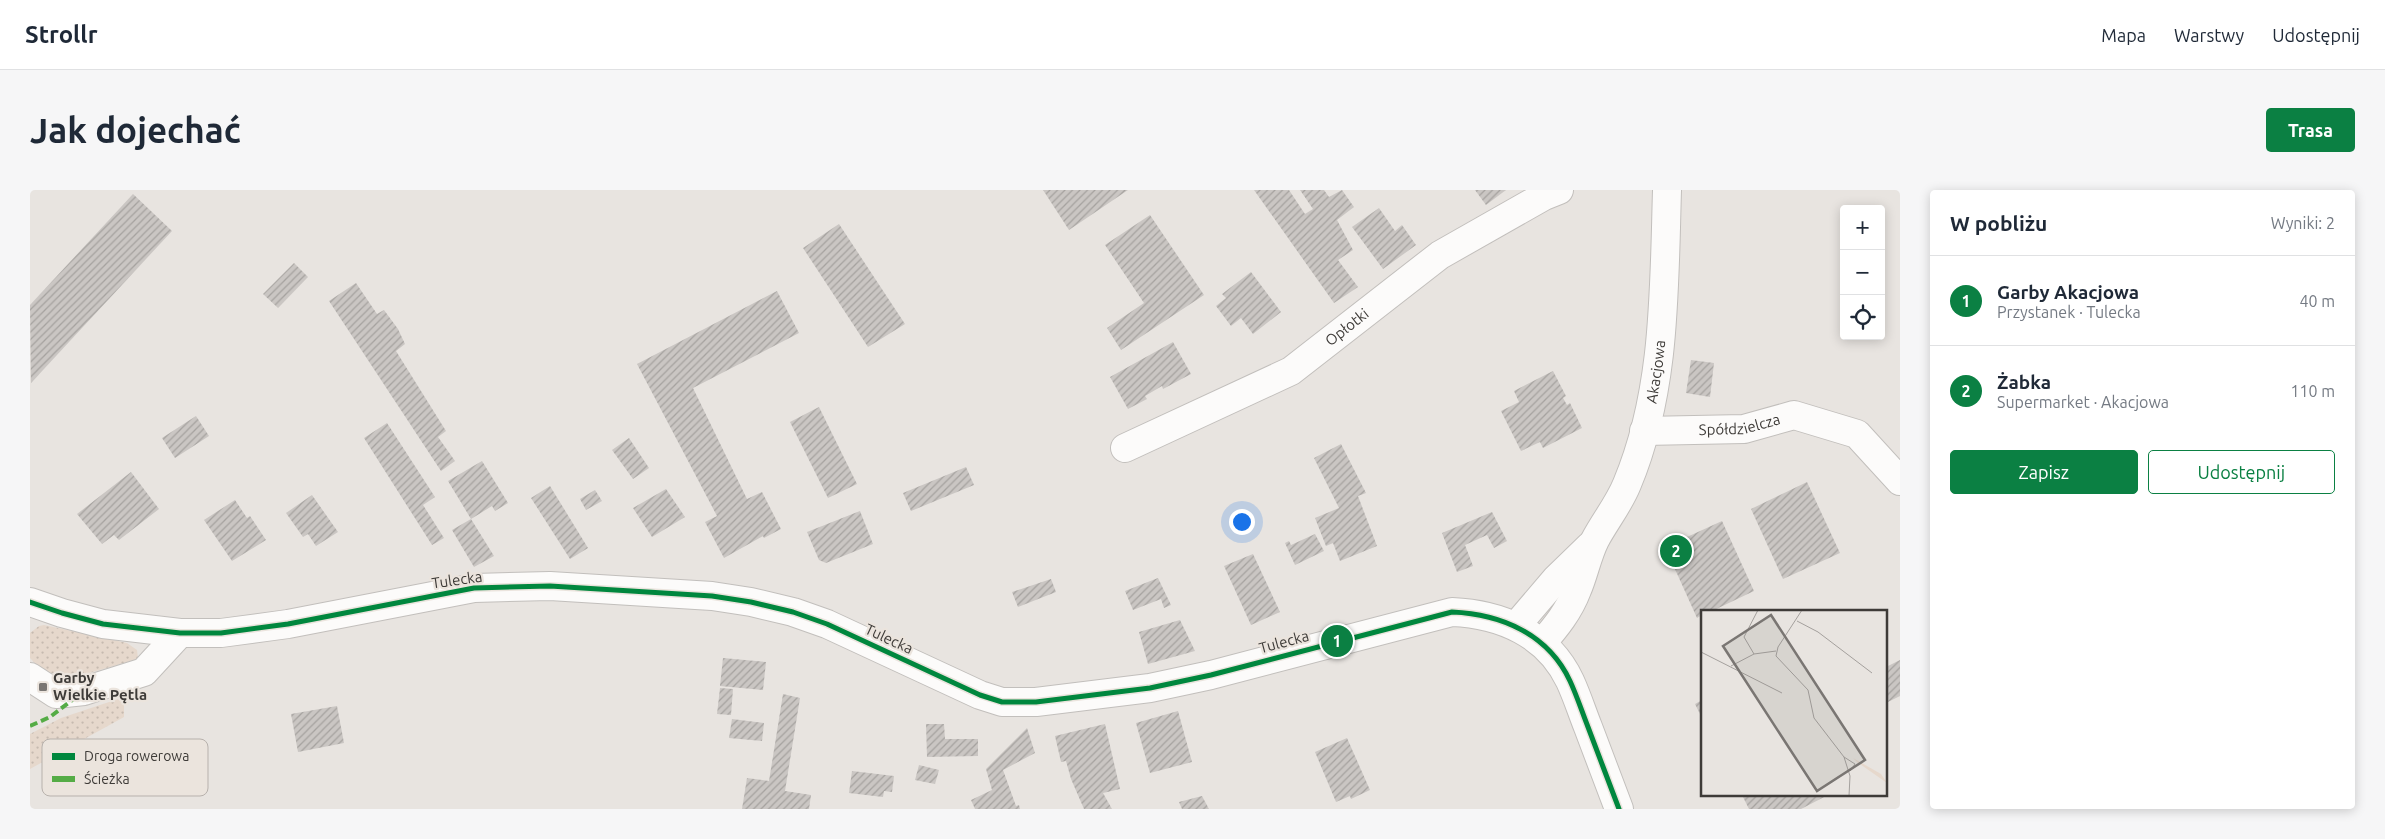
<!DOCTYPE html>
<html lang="pl">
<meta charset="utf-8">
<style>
:root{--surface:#fff;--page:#f6f6f7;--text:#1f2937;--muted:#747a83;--line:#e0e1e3;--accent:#0b8043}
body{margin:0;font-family:Ubuntu,sans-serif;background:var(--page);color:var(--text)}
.controls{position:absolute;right:15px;top:15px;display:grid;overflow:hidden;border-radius:5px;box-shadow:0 2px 12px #0003}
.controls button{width:45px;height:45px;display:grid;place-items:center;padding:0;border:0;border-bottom:1px solid var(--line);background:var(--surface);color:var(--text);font:25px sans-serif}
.you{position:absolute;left:1211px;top:331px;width:18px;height:18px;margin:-12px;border:4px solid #fff;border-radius:50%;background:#1a73e8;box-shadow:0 0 0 8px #1a73e833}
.badge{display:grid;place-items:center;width:32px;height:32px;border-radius:50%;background:var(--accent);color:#fff;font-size:16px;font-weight:700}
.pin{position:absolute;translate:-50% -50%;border:2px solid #fff;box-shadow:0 1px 5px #0006}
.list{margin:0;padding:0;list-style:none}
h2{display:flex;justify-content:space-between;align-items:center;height:65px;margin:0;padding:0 20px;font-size:21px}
h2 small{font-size:16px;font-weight:400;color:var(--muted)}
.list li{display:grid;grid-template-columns:32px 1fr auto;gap:15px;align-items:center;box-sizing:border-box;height:90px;padding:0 20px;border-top:1px solid var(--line)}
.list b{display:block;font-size:19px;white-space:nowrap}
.list p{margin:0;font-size:16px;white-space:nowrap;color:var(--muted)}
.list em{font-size:16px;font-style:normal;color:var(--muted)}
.actions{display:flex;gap:10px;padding:15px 20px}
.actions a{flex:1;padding:11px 0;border:1px solid var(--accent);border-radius:5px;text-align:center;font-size:18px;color:var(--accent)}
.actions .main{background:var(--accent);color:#fff}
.icon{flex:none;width:28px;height:28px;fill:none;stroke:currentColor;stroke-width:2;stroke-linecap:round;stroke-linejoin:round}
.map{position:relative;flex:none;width:1870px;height:619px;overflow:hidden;border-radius:5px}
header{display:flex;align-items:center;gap:30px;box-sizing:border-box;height:70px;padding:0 25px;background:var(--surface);border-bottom:1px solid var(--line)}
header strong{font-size:24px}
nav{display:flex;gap:28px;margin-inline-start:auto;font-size:18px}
.intro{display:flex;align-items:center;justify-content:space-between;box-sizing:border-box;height:120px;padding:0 30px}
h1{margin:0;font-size:35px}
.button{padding:12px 22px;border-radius:5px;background:var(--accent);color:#fff;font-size:18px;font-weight:700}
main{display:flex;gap:30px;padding:0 30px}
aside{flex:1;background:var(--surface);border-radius:5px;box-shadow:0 2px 12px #0003}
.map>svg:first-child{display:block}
.grass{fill:url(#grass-dots)}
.building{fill:url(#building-hatch)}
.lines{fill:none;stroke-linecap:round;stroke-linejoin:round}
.minor-casing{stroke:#c2bfbc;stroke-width:30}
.minor{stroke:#fcfbfa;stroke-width:28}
.quiet{stroke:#55ac46;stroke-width:4;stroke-dasharray:8 4;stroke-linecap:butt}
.cycleway-casing{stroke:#ebe4dd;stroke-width:8}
.cycleway{stroke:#00873e;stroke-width:5}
.poi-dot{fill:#7a7673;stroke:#ebe4dd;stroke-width:2}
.labels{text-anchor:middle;stroke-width:4.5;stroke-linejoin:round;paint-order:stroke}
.street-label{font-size:15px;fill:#3e3b38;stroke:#ebe4dd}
.poi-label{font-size:15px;font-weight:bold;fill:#3e3b38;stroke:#ebe4dd;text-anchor:start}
.inset-road{fill:none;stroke:#a4a09d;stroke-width:1}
.view{fill:#7a7673;fill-opacity:0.15;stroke:#7a7673;stroke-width:2.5}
.inset-edge{fill:none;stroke:#3e3b38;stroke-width:2.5}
.key{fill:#ebe4dd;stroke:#b7b1ac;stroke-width:1}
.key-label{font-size:14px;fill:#3e3b38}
</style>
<header>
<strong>Strollr</strong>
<nav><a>Mapa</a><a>Warstwy</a><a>Udostępnij</a></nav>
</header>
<div class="intro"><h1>Jak dojechać</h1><a class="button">Trasa</a></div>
<main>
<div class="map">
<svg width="1870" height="619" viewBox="0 0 1870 619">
<defs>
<pattern id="grass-dots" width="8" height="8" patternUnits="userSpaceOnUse" patternTransform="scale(1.25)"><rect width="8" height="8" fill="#e6d8cc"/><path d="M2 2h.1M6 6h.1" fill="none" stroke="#c6bab0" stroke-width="1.8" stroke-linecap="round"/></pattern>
<pattern id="building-hatch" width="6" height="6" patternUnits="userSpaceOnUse" patternTransform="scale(1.25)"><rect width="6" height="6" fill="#cac6c3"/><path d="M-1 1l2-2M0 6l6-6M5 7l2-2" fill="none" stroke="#a5a29f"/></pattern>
</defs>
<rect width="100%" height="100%" fill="#e8e4e0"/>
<g class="grass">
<path d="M14 435 97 453 107 460 108 469 45 487C28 487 11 482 0 468V443L9 436Z"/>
<polygon points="94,507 94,527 0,579 0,544 31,528"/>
</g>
<g class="building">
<polygon points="1013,0 1098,0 1039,40"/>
<polygon points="1224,0 1259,0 1275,24 1283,19 1270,0 1294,0 1299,7 1312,0 1324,17 1307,30 1323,60 1308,70 1328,97 1304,113"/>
<polygon points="1445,0 1476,0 1456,15"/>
<polygon points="103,4 142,41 1,193 0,115"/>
<polygon points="1349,18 1365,41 1372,35 1386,55 1353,79 1322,37"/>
<polygon points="1120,25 1174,105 1091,160 1077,138 1114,113 1075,55"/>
<polygon points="809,34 875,134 838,157 773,58"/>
<polygon points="264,73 278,87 248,118 233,104"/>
<polygon points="1221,82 1251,122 1223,144 1211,128 1201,136 1186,116 1196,108 1192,104"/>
<polygon points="326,93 347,124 354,120 368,139 375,154 366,161 416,241 408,247 425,271 411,281 299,111"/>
<polygon points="747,101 769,143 663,198 717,309 732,302 751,339 734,348 733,346 694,368 675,332 687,326 607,174"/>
<polygon points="1143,152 1161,184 1133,199 1132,196 1115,206 1117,209 1098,219 1080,187"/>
<polygon points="1661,170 1684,173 1680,207 1656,203"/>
<polygon points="1523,181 1536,206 1533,208 1537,215 1540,213 1552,238 1513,258 1510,252 1491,261 1471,221 1489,212 1484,201"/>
<polygon points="789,217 827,294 798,308 760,232"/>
<polygon points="166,226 179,246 145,268 132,248"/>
<polygon points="357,233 405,307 393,315 414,348 402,355 334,248"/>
<polygon points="599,248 619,278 603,289 582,260"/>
<polygon points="1311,254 1336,303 1328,306 1347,356 1310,371 1303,353 1296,356 1285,328 1309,318 1284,268"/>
<polygon points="452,271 478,313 465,321 462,316 441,329 418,291"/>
<polygon points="936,277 944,295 881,321 873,303"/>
<polygon points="101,282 129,319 89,350 84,345 72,354 47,324"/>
<polygon points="1777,292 1810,363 1753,389 1721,319"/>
<polygon points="520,296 558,358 540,369 501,308"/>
<polygon points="636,299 655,327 622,347 603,318"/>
<polygon points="565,300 572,311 556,320 550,309"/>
<polygon points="282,305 308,342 286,356 278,344 273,347 256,323"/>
<polygon points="205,310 217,328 220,326 236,350 202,371 174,330"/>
<polygon points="830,321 843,354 796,373 789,370 777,342"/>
<polygon points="1462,322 1477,351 1464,358 1457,345 1435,355 1443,376 1427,382 1412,343"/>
<polygon points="441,329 464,366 444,377 422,340"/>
<polygon points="1692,331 1724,401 1680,422 1672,422 1672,425 1667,428 1635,357"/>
<polygon points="1285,344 1294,361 1265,375 1255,353 1259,351 1261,355"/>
<polygon points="1223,364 1250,422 1221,435 1194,376"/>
<polygon points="1128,388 1141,415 1134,418 1131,409 1103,420 1095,401"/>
<polygon points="1021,389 1026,402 988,417 982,402"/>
<polygon points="1150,430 1165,461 1118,474 1109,442"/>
<polygon points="693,468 736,472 733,500 690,496"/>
<polygon points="1870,470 1870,506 1856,513 1856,477"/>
<polygon points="690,498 703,499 701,525 687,524"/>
<polygon points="753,504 770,508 755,601 781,605 779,619 712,619 717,588 739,591"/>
<polygon points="1672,510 1672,528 1665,514"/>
<polygon points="307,516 314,553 268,562 261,524"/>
<polygon points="1148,521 1162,572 1120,583 1106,533"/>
<polygon points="702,529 734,533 732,551 699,548"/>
<polygon points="896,534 914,534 915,549 948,549 948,566 897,567"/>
<polygon points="1075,534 1090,599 1073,603 1082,619 1054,619 1041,589 1036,571 1031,572 1025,546"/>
<polygon points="997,538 1005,563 973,580 986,616 989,615 990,619 945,619 941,610 962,600 956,579"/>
<polygon points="1317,548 1340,600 1321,609 1320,606 1306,612 1285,562"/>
<polygon points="889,575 909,580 905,594 885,590"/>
<polygon points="822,581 864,586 862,602 854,601 853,607 819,603"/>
<polygon points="1712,605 1798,605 1771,619 1719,619"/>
<polygon points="1172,606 1179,619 1152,619 1149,612"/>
</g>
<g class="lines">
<defs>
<g id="minor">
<path id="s1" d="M1614 241 1714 239 1764 225 1827 244 1870 291"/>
<path id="s2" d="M1095 258 1261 181 1410 65 1514 6 1529 0"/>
<path d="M0 412 32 423 73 434 150 443H191L258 434 444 398 520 396 682 406 721 412 763 422 797 434 950 505 972 512H1006L1120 498 1181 485 1422 422C1471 424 1518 444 1540 491 1547 506 1552 522 1558 537 1568 564 1579 592 1589 619"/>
<polyline points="1486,436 1526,389 1560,356"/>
<path id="s3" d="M1512 453C1526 437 1539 421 1547 400 1554 384 1557 366 1565 350 1575 331 1589 314 1597 294 1636 201 1634 99 1637 0"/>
<polyline points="0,487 26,504 54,501 114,482 150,443"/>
</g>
</defs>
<use href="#minor" class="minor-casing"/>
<use href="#minor" class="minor"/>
<polyline class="quiet" points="0,536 20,527 54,501"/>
<defs>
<path id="cycleway" d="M0 412 32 423 73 434 150 443H191L258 434 444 398 520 396 682 406 721 412 763 422 797 434 950 505 972 512H1006L1120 498 1181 485 1422 422C1471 424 1518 444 1540 491 1547 506 1552 522 1558 537 1568 564 1579 592 1589 619"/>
</defs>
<use href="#cycleway" class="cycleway-casing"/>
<use href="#cycleway" class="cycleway"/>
</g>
<rect class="poi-dot" x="8" y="492" width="10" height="10" rx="2.5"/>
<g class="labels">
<g class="street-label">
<text dy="5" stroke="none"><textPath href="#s2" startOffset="254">Opłotki</textPath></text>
<text dy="5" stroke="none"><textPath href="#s3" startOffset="298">Akacjowa</textPath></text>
<text dy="5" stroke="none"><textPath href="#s1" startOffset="96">Spółdzielcza</textPath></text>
<text transform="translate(427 390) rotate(-8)" y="5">Tulecka</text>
<text transform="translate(859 449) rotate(25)" y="5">Tulecka</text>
<text transform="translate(1254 452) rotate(-15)" y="5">Tulecka</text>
</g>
<g class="poi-label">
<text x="23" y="493">Garby<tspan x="23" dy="17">Wielkie Pętla</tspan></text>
</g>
</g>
<g transform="translate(1671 420)">
<rect width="186" height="186" fill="#e8e4e0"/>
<path d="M152 148 180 164 186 173 156 152Z" fill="#e6d8cc"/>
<path class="inset-road" d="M101 0 77 37 75 46 107 80 113 108 143 147 149 166 148 186M96 11 117 22 171 63M0 42 81 83M53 44 43 27 57 0M30 56 53 44 75 41M143 147 154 154 149 161"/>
<path class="view" d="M70 5 164 150 116 181 22 36Z"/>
<rect width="186" height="186" class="inset-edge"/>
</g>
<rect x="12" y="549" width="166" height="57" rx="8" class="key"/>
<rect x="22" y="563" width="23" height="7" fill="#00873e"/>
<rect x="22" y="586" width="23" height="6" fill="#55ac46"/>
<g class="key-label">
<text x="54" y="571">Droga rowerowa</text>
<text x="54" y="594">Ścieżka</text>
</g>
</svg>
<div class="controls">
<button>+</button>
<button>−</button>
<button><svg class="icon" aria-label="locate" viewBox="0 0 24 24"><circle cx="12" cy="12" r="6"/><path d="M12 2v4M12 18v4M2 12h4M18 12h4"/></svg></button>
</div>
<div class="you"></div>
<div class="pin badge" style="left:1307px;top:451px">1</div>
<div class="pin badge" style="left:1646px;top:361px">2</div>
</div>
<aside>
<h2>W pobliżu<small>Wyniki: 2</small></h2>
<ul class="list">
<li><span class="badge">1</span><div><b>Garby Akacjowa</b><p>Przystanek · Tulecka</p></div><em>40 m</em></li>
<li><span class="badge">2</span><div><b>Żabka</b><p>Supermarket · Akacjowa</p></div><em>110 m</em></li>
</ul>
<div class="actions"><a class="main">Zapisz</a><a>Udostępnij</a></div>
</aside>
</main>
